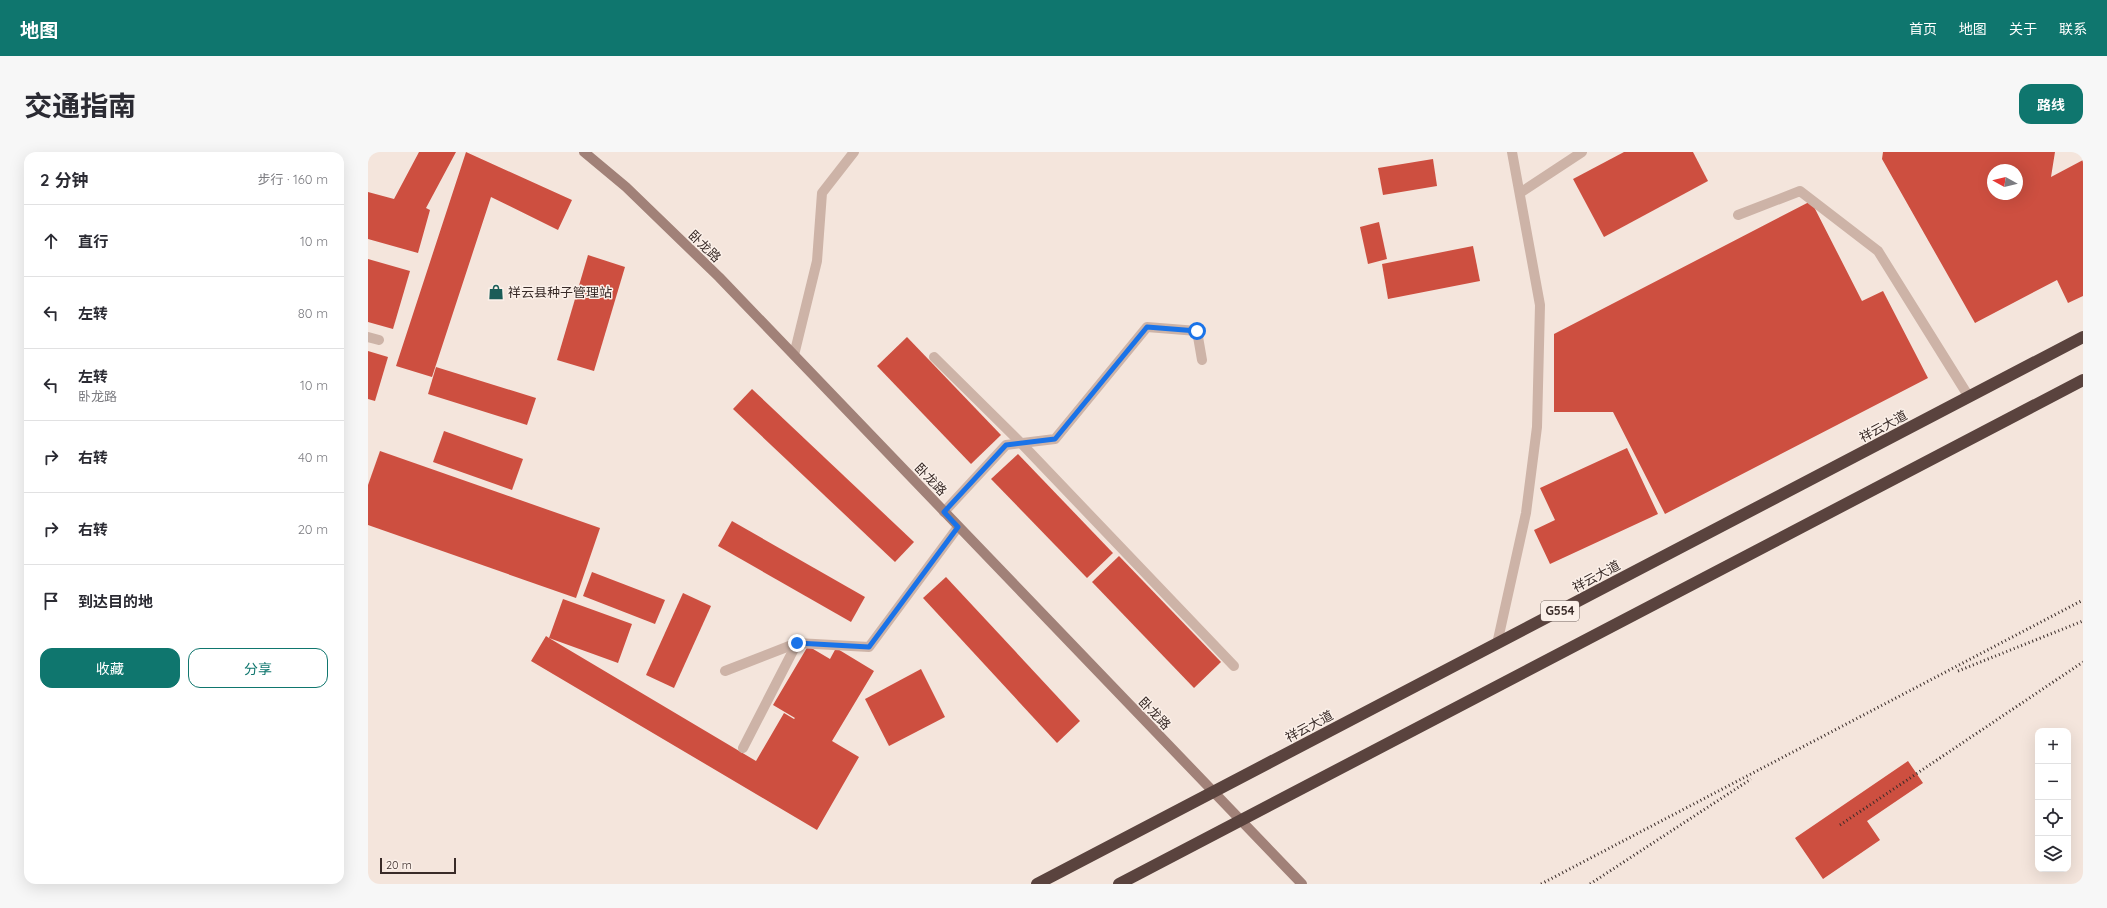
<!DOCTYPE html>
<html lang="zh">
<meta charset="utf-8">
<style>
:root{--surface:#fff;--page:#f7f7f7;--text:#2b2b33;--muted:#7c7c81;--line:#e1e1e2;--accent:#0f766e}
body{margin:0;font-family:Quicksand,"Noto Sans SC",sans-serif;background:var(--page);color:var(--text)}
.controls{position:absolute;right:12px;bottom:12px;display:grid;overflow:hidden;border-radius:8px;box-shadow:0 4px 16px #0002}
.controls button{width:36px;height:36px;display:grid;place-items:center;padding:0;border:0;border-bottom:1px solid var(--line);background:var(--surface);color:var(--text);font:20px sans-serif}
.compass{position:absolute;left:1619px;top:12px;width:36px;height:36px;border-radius:50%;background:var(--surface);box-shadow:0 4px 16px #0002;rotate:278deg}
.scale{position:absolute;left:12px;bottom:10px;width:76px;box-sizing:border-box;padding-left:4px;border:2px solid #392b28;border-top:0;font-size:11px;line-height:14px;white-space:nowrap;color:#392b28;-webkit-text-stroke:3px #fbf0e9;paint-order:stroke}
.stop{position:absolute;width:12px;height:12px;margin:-9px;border:3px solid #1a73e8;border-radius:50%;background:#fff}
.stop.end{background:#1a73e8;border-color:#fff;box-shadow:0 1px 4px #0008}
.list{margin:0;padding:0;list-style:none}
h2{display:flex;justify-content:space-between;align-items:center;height:52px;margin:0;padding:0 16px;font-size:17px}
h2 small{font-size:13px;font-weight:400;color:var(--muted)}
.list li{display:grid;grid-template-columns:26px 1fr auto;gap:12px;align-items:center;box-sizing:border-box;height:72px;padding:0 16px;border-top:1px solid var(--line)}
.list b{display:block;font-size:15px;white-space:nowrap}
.list p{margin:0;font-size:13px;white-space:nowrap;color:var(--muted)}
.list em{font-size:13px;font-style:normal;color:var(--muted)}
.actions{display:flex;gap:8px;padding:12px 16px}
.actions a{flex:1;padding:9px 0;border:1px solid var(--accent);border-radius:12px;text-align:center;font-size:14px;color:var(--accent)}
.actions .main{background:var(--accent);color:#fff}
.icon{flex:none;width:22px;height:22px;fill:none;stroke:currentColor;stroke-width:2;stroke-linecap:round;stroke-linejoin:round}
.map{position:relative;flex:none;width:1715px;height:732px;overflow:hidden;border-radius:12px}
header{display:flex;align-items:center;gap:24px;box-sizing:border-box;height:56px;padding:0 20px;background:var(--accent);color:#fff}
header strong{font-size:19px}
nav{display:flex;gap:22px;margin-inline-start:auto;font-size:14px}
.intro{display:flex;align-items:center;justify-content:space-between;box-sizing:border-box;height:96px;padding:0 24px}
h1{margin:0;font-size:28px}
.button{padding:10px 18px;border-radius:12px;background:var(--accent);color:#fff;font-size:14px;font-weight:700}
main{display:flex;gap:24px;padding:0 24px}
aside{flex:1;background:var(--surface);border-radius:12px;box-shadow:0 4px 16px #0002}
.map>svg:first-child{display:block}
.building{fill:#cd4f40;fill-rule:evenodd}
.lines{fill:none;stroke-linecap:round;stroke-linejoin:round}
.lane{stroke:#cdb3a7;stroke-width:10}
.street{stroke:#cdb3a7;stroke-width:10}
.secondary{stroke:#a18178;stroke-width:10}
.highway{stroke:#5a433e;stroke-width:12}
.rail{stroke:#392b28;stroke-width:3;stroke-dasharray:1 3;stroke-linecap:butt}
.route{stroke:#1a73e8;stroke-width:5}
.labels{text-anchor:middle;stroke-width:3;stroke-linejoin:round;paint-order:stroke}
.shield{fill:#fbf0e9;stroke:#736662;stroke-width:1}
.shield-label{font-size:12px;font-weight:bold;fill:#392b28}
.street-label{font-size:13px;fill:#392b28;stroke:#fbf0e9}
.poi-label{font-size:13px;fill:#392b28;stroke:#fbf0e9;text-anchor:start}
</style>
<header>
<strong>地图</strong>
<nav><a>首页</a><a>地图</a><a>关于</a><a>联系</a></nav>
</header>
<div class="intro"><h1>交通指南</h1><a class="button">路线</a></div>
<main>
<aside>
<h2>2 分钟<small>步行 · 160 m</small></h2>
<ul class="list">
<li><svg class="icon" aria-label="ahead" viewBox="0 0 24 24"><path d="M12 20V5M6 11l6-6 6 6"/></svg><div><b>直行</b></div><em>10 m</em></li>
<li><svg class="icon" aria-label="left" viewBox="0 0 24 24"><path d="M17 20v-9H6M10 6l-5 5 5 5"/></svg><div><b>左转</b></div><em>80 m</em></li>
<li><svg class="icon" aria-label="left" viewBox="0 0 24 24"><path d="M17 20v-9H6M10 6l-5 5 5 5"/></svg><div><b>左转</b><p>卧龙路</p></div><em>10 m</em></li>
<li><svg class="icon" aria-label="right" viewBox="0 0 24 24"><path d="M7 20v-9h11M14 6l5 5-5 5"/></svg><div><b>右转</b></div><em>40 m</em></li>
<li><svg class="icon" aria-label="right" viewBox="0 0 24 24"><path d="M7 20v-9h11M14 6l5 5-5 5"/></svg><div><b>右转</b></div><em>20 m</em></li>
<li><svg class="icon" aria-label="arrive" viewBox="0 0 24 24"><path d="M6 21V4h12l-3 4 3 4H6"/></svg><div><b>到达目的地</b></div></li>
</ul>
<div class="actions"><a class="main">收藏</a><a>分享</a></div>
</aside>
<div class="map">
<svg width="1715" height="732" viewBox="0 0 1715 732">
<rect width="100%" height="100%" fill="#f4e5dc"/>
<g class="building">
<polygon points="51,0 88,0 58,56 62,58 50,101 0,87 0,40 26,47"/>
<polygon points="98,0 204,48 190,78 123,45 64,225 28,214"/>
<polygon points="1256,0 1325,0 1340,29 1236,85 1205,27"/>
<path d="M1515 0H1687L1683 25 1715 8V144L1700 151 1689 128 1607 171 1514 7ZM1625 18H1649V42H1625Z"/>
<polygon points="1065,7 1069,34 1015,43 1010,16"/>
<polygon points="1443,49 1494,149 1515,139 1560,226 1297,362 1245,260 1186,260 1186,182"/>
<polygon points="1011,70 1019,107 1000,112 992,75"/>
<polygon points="1105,94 1112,129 1020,147 1014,112"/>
<polygon points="220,103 257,115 226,219 189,208"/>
<polygon points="0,107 42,119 25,177 0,170"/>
<polygon points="539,185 633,283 603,312 509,214"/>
<polygon points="0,199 20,205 7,249 0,247"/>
<polygon points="68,215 168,246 159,273 60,242"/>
<polygon points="384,237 546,390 527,410 365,257"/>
<polygon points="76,279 155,307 144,338 65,310"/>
<polygon points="1259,296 1290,362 1182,412 1166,378 1187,368 1172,336"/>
<polygon points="12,299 232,376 208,446 0,373 0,333"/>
<polygon points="650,302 745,401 719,426 623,327"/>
<polygon points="364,369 497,445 483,470 350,394"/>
<polygon points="751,404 853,510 826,536 724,430"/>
<polygon points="224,420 297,448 287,472 215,444"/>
<polygon points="578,425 712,569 689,591 555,446"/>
<polygon points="315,441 343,454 306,536 278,523"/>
<polygon points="195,447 264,472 250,511 181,486 388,609 416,561 426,567 427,566 405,553 440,494 462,507 468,496 506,519 464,589 491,605 449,678 163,509 178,484 181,486"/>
<polygon points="553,517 577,565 521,594 497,547"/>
<polygon points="1540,609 1555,631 1499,669 1512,688 1455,727 1427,686"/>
</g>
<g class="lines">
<g class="lane">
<polyline points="1370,63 1432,39 1510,99 1601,245"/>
<polyline points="0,185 11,188"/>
<polyline points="566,205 653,291 866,514"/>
<polyline points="576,360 638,293 687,287 779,175 829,179 834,208"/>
<polyline points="357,519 429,491 501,495 590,375"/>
<polyline points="375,596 429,491"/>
</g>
<g class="street">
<polyline points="1152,41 1214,0"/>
<polyline points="426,203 449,109 454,41 486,0"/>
<polyline points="1129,492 1158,361 1169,275 1172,153 1144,0"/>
</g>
<polyline class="secondary" points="216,0 258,35 351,125 934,732"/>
<g class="highway">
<polyline points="669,732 1715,185"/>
<polyline points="751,732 1715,228"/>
</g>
<g class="rail">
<polyline points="1590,519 1715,469"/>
<polyline points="1472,673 1715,510"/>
<polyline points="1173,732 1715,448"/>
<polyline points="1222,732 1383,627"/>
</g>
</g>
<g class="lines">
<polyline class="route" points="429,491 501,495 590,375 576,360 638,293 687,287 779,175 829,179"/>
</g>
<defs>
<symbol id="shop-bare" viewBox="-9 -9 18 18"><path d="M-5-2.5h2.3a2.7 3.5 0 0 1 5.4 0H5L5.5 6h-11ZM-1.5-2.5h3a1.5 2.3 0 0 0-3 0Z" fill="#1b5d58" stroke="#fbf0e9" stroke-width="2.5" paint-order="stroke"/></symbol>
</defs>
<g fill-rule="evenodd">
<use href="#shop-bare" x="117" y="129" width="22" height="22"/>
</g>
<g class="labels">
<rect class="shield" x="1173" y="449" width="38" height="20" rx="3"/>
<g class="shield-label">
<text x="1192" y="463">G554</text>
</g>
<g class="street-label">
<text transform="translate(337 94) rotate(44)" y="5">卧龙路</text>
<text transform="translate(1515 274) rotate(-28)" y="5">祥云大道</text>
<text transform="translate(563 327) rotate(46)" y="5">卧龙路</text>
<text transform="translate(1228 424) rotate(-28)" y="5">祥云大道</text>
<text transform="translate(787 561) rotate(46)" y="5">卧龙路</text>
<text transform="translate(941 574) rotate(-28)" y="5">祥云大道</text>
</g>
<g class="poi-label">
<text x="140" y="145">祥云县种子管理站</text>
</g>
</g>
</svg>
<div class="controls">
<button>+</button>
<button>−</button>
<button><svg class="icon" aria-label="locate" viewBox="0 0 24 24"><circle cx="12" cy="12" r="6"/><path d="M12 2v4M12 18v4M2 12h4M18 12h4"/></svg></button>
<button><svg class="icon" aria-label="layers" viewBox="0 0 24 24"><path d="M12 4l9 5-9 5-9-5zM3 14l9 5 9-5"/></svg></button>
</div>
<svg class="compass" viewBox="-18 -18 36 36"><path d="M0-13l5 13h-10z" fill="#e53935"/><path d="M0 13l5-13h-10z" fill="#7c7c81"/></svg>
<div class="scale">20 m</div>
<div class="stop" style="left:829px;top:179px"></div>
<div class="stop end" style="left:429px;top:491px"></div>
</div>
</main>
